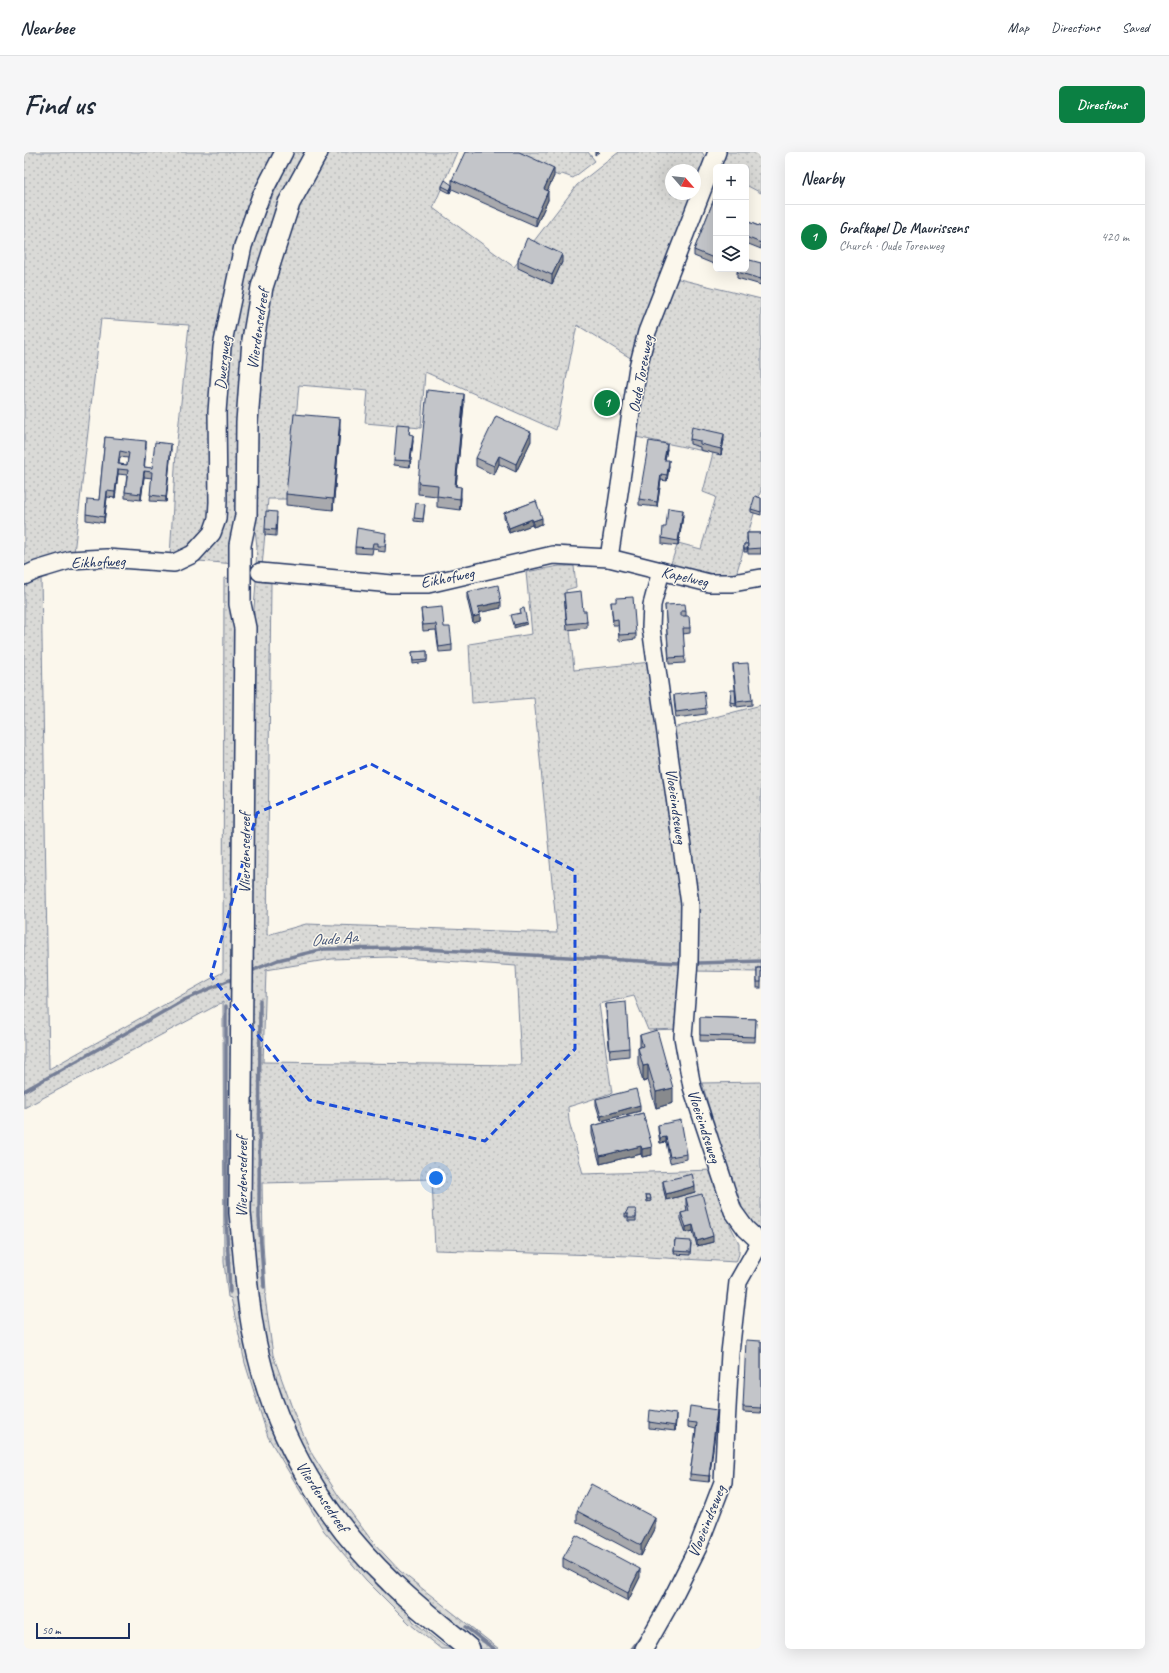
<!DOCTYPE html>
<meta charset="utf-8">
<style>
:root{--surface:#fff;--page:#f6f6f7;--text:#1f2937;--muted:#747a83;--line:#e0e1e3;--accent:#0b8043}
body{margin:0;font-family:Caveat,sans-serif;background:var(--page);color:var(--text)}
.controls{position:absolute;right:12px;top:12px;display:grid;overflow:hidden;border-radius:6px;box-shadow:0 4px 16px #0002}
.controls button{width:36px;height:36px;display:grid;place-items:center;padding:0;border:0;border-bottom:1px solid var(--line);background:var(--surface);color:var(--text);font:20px sans-serif}
.compass{position:absolute;left:641px;top:12px;width:36px;height:36px;border-radius:50%;background:var(--surface);box-shadow:0 4px 16px #0002;rotate:118deg}
.scale{position:absolute;left:12px;bottom:10px;width:94px;box-sizing:border-box;padding-left:4px;border:2px solid #1b2f5e;border-top:0;font-size:11px;line-height:14px;white-space:nowrap;color:#1b2f5e;-webkit-text-stroke:3px #fbf7ec;paint-order:stroke}
.you{position:absolute;left:412px;top:1026px;width:14px;height:14px;margin:-10px;border:3px solid #fff;border-radius:50%;background:#1a73e8;box-shadow:0 0 0 6px #1a73e833}
.badge{display:grid;place-items:center;width:26px;height:26px;border-radius:50%;background:var(--accent);color:#fff;font-size:13px;font-weight:700}
.pin{position:absolute;translate:-50% -50%;border:2px solid #fff;box-shadow:0 1px 4px #0006}
.list{margin:0;padding:0;list-style:none}
h2{display:flex;justify-content:space-between;align-items:center;height:52px;margin:0;padding:0 16px;font-size:17px}
h2 small{font-size:13px;font-weight:400;color:var(--muted)}
.list li{display:grid;grid-template-columns:26px 1fr auto;gap:12px;align-items:center;box-sizing:border-box;height:64px;padding:0 16px;border-top:1px solid var(--line)}
.list b{display:block;font-size:15px;white-space:nowrap}
.list p{margin:0;font-size:13px;white-space:nowrap;color:var(--muted)}
.list em{font-size:13px;font-style:normal;color:var(--muted)}
.icon{flex:none;width:22px;height:22px;fill:none;stroke:currentColor;stroke-width:2;stroke-linecap:round;stroke-linejoin:round}
.map{position:relative;flex:none;width:737px;height:1497px;overflow:hidden;border-radius:6px}
header{display:flex;align-items:center;gap:24px;box-sizing:border-box;height:56px;padding:0 20px;background:var(--surface);border-bottom:1px solid var(--line)}
header strong{font-size:19px}
nav{display:flex;gap:22px;margin-inline-start:auto;font-size:14px}
.intro{display:flex;align-items:center;justify-content:space-between;box-sizing:border-box;height:96px;padding:0 24px}
h1{margin:0;font-size:28px}
.button{padding:10px 18px;border-radius:6px;background:var(--accent);color:#fff;font-size:14px;font-weight:700}
main{display:flex;gap:24px;padding:0 24px}
aside{flex:1;background:var(--surface);border-radius:6px;box-shadow:0 4px 16px #0002}
.map>svg:first-child{display:block}
.grass{fill:url(#grass-dots);stroke:#7a849a;fill-rule:evenodd}
.lines{fill:none;stroke-linecap:round;stroke-linejoin:round}
.stream{stroke:#747e96;stroke-width:3.5}
.minor-casing{stroke:#1b2f5e;stroke-width:20}
.major-casing{stroke:#1b2f5e;stroke-width:24}
.minor{stroke:#fbf7ec;stroke-width:17}
.major{stroke:#fbf7ec;stroke-width:21}
.wall{fill:#a8a9ad;stroke:#1b2f5e;fill-rule:evenodd}
.shaded-wall{fill:#888a8d;stroke:#1b2f5e}
.building{fill:#c3c5c9;stroke:#1b2f5e;fill-rule:evenodd}
.marked{fill:none;stroke:#1d4ed8;stroke-width:3;stroke-dasharray:8 5;stroke-linejoin:round}
.labels{text-anchor:middle;stroke-width:3;stroke-linejoin:round;paint-order:stroke}
.street-label{font-size:16px;fill:#1b2f5e;stroke:#fbf7ec}
.water-label{font-size:17px;font-style:italic;fill:#47577a;stroke:#fbf7ec}
</style>
<header>
<strong>Nearbee</strong>
<nav><a>Map</a><a>Directions</a><a>Saved</a></nav>
</header>
<div class="intro"><h1>Find us</h1><a class="button">Directions</a></div>
<main>
<div class="map">
<svg width="737" height="1497" viewBox="0 0 737 1497">
<defs>
<pattern id="grass-dots" width="8" height="8" patternUnits="userSpaceOnUse"><rect width="8" height="8" fill="#dadad7"/><path d="M2 2h.1M6 6h.1" fill="none" stroke="#babbbb" stroke-width="1.8" stroke-linecap="round"/></pattern>
</defs>
<rect width="100%" height="100%" fill="#fbf7ec"/>
<filter id="ink" filterUnits="userSpaceOnUse"><feTurbulence type="fractalNoise" baseFrequency=".025" numOctaves="2"/><feDisplacementMap in="SourceGraphic" scale="8" xChannelSelector="R" yChannelSelector="G"/><feConvolveMatrix kernelMatrix="1 2 1 2 8 2 1 2 1" color-interpolation-filters="sRGB"/></filter>
<g filter="url(#ink)">
<g class="grass">
<path d="M0 0H252L209 110 188 356C180 387 173 392 146 406L152 299 165 173 77 167 50 401 0 416Z"/>
<polygon points="269,0 286,0 245,96 211,412 163,408 182,394 213,148 232,80"/>
<polygon points="301,0 433,0 409,56 490,115 553,33 595,0 678,0 682,7 671,41 671,18 647,18 647,42 671,42 613,210 553,173 532,278 401,220 397,276 341,271 344,239 275,233 265,347 244,347 238,415 232,414 233,395 230,368 233,221 248,138 269,68"/>
<polygon points="490,0 564,0 571,9 549,26 538,22 535,24 517,17"/>
<polygon points="702,0 737,0 737,41 722,33 722,15 696,15"/>
<polygon points="651,126 737,147 737,338 711,426 645,417 654,391 677,397 692,345 679,340 689,301 612,285 628,186"/>
<path d="M535 414H550L552 435 542 438 550 518 627 510 659 754 657 877 624 878 610 844 575 852 588 941 544 955 545 969 559 1022 690 1018 706 1073 715 1091V1102L712 1110 606 1104 411 1098 408 1027 238 1031 239 1091 242 1139 241 1145 249 1203 270 1261 288 1302 314 1343 348 1389 376 1419 475 1497H456L436 1482 368 1422 293 1329 251 1239 228 1126 224 998 229 827 227 661 229 472 232 429 247 431 243 783 282 772 533 781 510 546 448 551 445 492 508 482 502 420ZM365 805 492 814 497 913 239 910 242 818 308 807Z"/>
<polygon points="17,424 25,917 199,820 200,426 211,427 211,1064 240,1249 380,1452 389,1469 420,1494 430,1497 417,1497 386,1472 342,1428 300,1379 244,1285 221,1211 207,1146 204,1145 200,1110 199,850 0,956 0,432"/>
<polygon points="737,553 737,820 668,819 649,576"/>
<polygon points="737,930 737,1082 716,1060 678,931"/>
</g>
<g class="lines">
<g class="stream">
<polyline points="675,811 737,809"/>
<polyline points="225,820 254,808 300,797 381,796 654,811"/>
<polyline points="236,848 235,1065 240,1135"/>
<polyline points="202,854 202,1064 206,1140"/>
<polyline points="0,939 160,848 210,826"/>
<polyline points="442,1475 470,1497"/>
<polyline points="608,1497 618,1484"/>
</g>
<defs>
<g id="minor">
<polyline points="585,406 614,215 623,180 693,0"/>
<polyline points="637,419 628,453 627,475 666,752 665,809 659,885 668,935 709,1059 722,1077 737,1091"/>
<polyline points="236,420 368,432 404,432 529,403 585,406 685,431 709,431 737,426"/>
<polyline points="0,424 13,418 46,408 63,407 83,406 150,411 169,402 188,381 193,367 194,350 193,260 198,195 219,94 236,46 260,0"/>
<polyline points="620,1497 645,1453 674,1395 699,1330 706,1201 714,1130 736,1091"/>
</g>
<path id="major" d="M293 0 265 51 238 135 229 188 223 270 222 364 216 393V452L221 476 216 1061C221 1108 223 1156 234 1202 254 1289 303 1369 367 1430 391 1454 419 1475 445 1497"/>
</defs>
<use href="#minor" class="minor-casing"/>
<use href="#major" class="major-casing"/>
<use href="#minor" class="minor"/>
<use href="#major" class="major"/>
</g>
<g class="wall">
<polygon points="530,24 523,39 524,48 512,74 428,37 428,28"/>
<polygon points="418,34 428,36 426,41 418,37"/>
<polygon points="692,42 692,113 670,104 670,98"/>
<polygon points="722,69 737,75 737,97 722,91"/>
<polygon points="494,108 538,110 528,132 494,116"/>
<polygon points="737,111 737,133 713,126 713,120"/>
<polygon points="440,252 432,334 437,346 436,358 413,355 413,344 394,342 394,331"/>
<polygon points="316,277 309,358 262,353 262,342"/>
<polygon points="386,279 385,282 389,289 386,315 370,313 370,308"/>
<path d="M81 285 122 295 120 315 128 316 147 297 142 350 126 349 128 326 120 325 117 348 101 346V340L103 323 94 322 91 346 83 345 80 371 62 368V362L75 348ZM96 305 104 306 103 313 95 312Z"/>
<polygon points="666,287 700,288 697,303 676,298 676,295 666,292"/>
<polygon points="507,289 492,320 475,312 470,323 452,314 452,306"/>
<polygon points="643,297 641,308 645,314 643,329 637,328 633,355 615,353 615,347"/>
<polygon points="737,346 737,363 727,360 727,357"/>
<polygon points="512,349 518,372 509,375 508,373 485,381 480,366 480,361"/>
<polygon points="401,352 399,370 390,369 390,366"/>
<polygon points="659,364 654,394 638,392 638,386 642,375"/>
<polygon points="253,365 252,384 241,383 241,377"/>
<polygon points="723,381 737,381 737,402 724,402"/>
<polygon points="362,387 361,400 354,399 354,397 349,396 348,402 331,401 331,395"/>
<polygon points="720,392 724,392 723,400 720,400"/>
<polygon points="443,440 477,456 456,460 456,469 449,471 443,446"/>
<polygon points="540,441 559,459 563,470 563,476 543,478"/>
<polygon points="587,450 612,482 612,487 595,489 594,473 589,473"/>
<polygon points="641,453 662,459 662,464 666,476 666,481 659,482 661,511 645,512"/>
<polygon points="397,457 420,475 428,493 428,499 415,500 412,478 399,479"/>
<polygon points="403,499 403,510 389,512 388,500"/>
<polygon points="709,512 728,548 728,553 713,555 709,518"/>
<polygon points="707,538 712,551 712,554 706,553"/>
<polygon points="650,543 682,556 682,562 652,566 650,549"/>
<rect x="733" y="816" width="4" height="20"/>
<polygon points="582,852 605,896 605,904 586,906 582,860"/>
<polygon points="676,865 732,867 731,890 676,889"/>
<polygon points="616,883 649,951 632,956 624,928 619,930 614,912 614,896 616,895"/>
<polygon points="572,947 616,959 577,969 572,953"/>
<polygon points="619,961 628,1003 618,1005 617,1002 576,1012 568,982 568,974"/>
<polygon points="634,973 663,1002 663,1007 646,1011 642,990 636,991 634,978"/>
<polygon points="639,1029 671,1040 642,1048 639,1035"/>
<polygon points="622,1043 626,1043 627,1049 623,1050"/>
<polygon points="662,1046 689,1090 673,1094 669,1079 662,1081 657,1067 657,1061 663,1060 662,1052"/>
<polygon points="612,1057 612,1069 604,1069 604,1065 601,1065 601,1062"/>
<polygon points="651,1088 667,1092 666,1103 650,1102"/>
<polygon points="737,1189 737,1261 719,1260 719,1255"/>
<polygon points="693,1263 685,1330 666,1328 666,1322 672,1277 664,1275 664,1270"/>
<polygon points="652,1268 651,1279 625,1276 625,1270"/>
<polygon points="553,1359 631,1377 617,1404 553,1370"/>
<polygon points="539,1406 616,1425 604,1449 539,1415"/>
</g>
<g class="shaded-wall">
<polygon points="571,0 575,0 571,3"/>
<polygon points="530,16 530,24 520,46 520,37"/>
<polygon points="428,33 428,36 426,41 426,38"/>
<polygon points="524,39 524,48 512,74 512,66"/>
<polygon points="538,102 538,110 528,132 528,123"/>
<polygon points="440,242 440,252 431,345 431,334"/>
<polygon points="316,266 316,277 309,358 309,347"/>
<polygon points="507,280 507,289 492,320 492,312"/>
<polygon points="700,282 700,288 697,303 697,297"/>
<polygon points="389,283 389,289 386,315 386,309"/>
<polygon points="122,289 122,295 120,321 120,315"/>
<polygon points="147,292 147,297 142,350 142,345"/>
<polygon points="643,292 643,297 640,313 640,308"/>
<polygon points="475,304 475,312 470,323 470,314"/>
<polygon points="645,308 645,314 643,329 643,323"/>
<polygon points="94,317 94,322 91,346 91,340"/>
<polygon points="120,319 120,325 117,348 117,342"/>
<polygon points="637,322 637,328 633,355 633,350"/>
<polygon points="437,335 437,346 436,358 436,347"/>
<polygon points="83,339 83,345 80,371 80,365"/>
<polygon points="659,358 659,364 654,394 654,389"/>
<polygon points="518,366 518,372 509,375 509,369"/>
<polygon points="508,367 508,373 485,381 485,376"/>
<polygon points="477,450 477,456 454,461 454,455"/>
<polygon points="456,463 456,469 449,471 449,465"/>
<polygon points="503,470 503,472 490,476 490,473"/>
<polygon points="624,913 624,928 619,930 619,914"/>
<polygon points="649,936 649,951 632,956 632,940"/>
<polygon points="616,953 616,959 577,969 577,964"/>
<polygon points="642,985 642,990 636,991 636,986"/>
<polygon points="617,994 617,1002 576,1012 576,1004"/>
<polygon points="628,995 628,1003 618,1005 618,997"/>
<polygon points="671,1034 671,1040 642,1048 642,1042"/>
<polygon points="669,1073 669,1079 662,1081 662,1075"/>
<polygon points="689,1084 689,1090 673,1094 673,1089"/>
<polygon points="693,1258 693,1263 685,1330 685,1324"/>
<polygon points="652,1262 652,1268 651,1279 651,1274"/>
<polygon points="631,1366 631,1377 617,1404 617,1393"/>
<polygon points="616,1417 616,1425 604,1449 604,1441"/>
</g>
<g class="building">
<polygon points="441,0 495,0 530,16 520,37 524,39 512,66 428,28"/>
<polygon points="421,28 428,33 426,38 418,34"/>
<polygon points="692,42 692,107 670,98"/>
<polygon points="722,69 737,75 737,91 722,85"/>
<polygon points="503,86 538,102 528,123 494,108"/>
<polygon points="722,107 737,111 737,127 713,120 714,117 722,117"/>
<polygon points="403,238 440,242 431,334 437,335 436,347 413,344 414,333 394,331"/>
<polygon points="270,262 316,266 309,347 262,342"/>
<polygon points="472,264 507,280 492,312 475,304 470,314 452,306"/>
<polygon points="373,272 386,273 385,282 389,283 386,309 370,308"/>
<polygon points="668,275 700,282 697,297 676,292 676,289 666,287"/>
<path d="M81 285 122 289 120 315 128 316 131 290 147 292 142 345 126 343 128 320 120 319 117 342 101 340 104 318 94 317 91 340 83 339 80 365 62 362 63 347 75 348ZM96 299 105 301 103 313 94 312Z"/>
<polygon points="625,289 643,292 640,308 645,308 643,323 637,322 633,350 615,347"/>
<polygon points="731,344 737,346 737,360 727,357"/>
<polygon points="512,349 518,366 509,369 508,367 485,376 480,361"/>
<polygon points="392,351 401,352 399,367 390,366"/>
<polygon points="644,356 659,358 654,389 638,386 639,375 642,375"/>
<polygon points="242,359 253,360 252,378 241,377"/>
<polygon points="333,376 362,381 361,394 354,394 354,391 349,391 348,396 331,395"/>
<polygon points="723,381 737,381 737,396 724,397"/>
<polygon points="720,392 724,392 723,397 720,397"/>
<polygon points="474,433 477,450 454,455 456,463 449,465 443,440"/>
<polygon points="557,439 559,459 562,459 563,470 543,472 540,441"/>
<polygon points="609,445 612,482 595,483 594,467 589,468 587,450 592,450 592,446"/>
<polygon points="661,452 662,459 657,459 657,464 665,464 666,476 659,476 661,505 645,506 641,453"/>
<polygon points="418,455 420,475 426,475 428,493 415,495 412,472 399,473 397,457"/>
<polygon points="500,456 503,470 490,473 487,463 497,461 496,457"/>
<polygon points="403,499 403,508 389,509 388,500"/>
<polygon points="724,511 728,548 713,550 709,512"/>
<polygon points="707,538 711,538 712,551 706,550"/>
<polygon points="680,539 682,556 652,560 650,543"/>
<rect x="733" y="816" width="4" height="14"/>
<polygon points="602,850 605,896 586,898 582,852"/>
<polygon points="676,865 732,867 731,885 676,883"/>
<polygon points="633,878 649,936 632,940 624,913 619,914 614,896 619,894 616,883"/>
<polygon points="612,937 616,953 577,964 572,947"/>
<polygon points="619,961 628,995 618,997 617,994 576,1004 568,974"/>
<polygon points="657,968 663,1002 646,1005 642,985 636,986 634,973"/>
<polygon points="668,1022 671,1034 642,1042 639,1029"/>
<polygon points="678,1042 689,1084 673,1089 669,1073 662,1075 657,1061 665,1059 662,1046"/>
<polygon points="622,1043 626,1043 627,1047 623,1047"/>
<polygon points="604,1057 612,1057 612,1066 604,1066 604,1062 601,1062"/>
<polygon points="651,1088 667,1089 666,1100 650,1099"/>
<polygon points="722,1188 737,1189 737,1256 719,1255"/>
<polygon points="666,1254 693,1258 685,1324 666,1322 673,1271 664,1270"/>
<polygon points="626,1258 652,1262 651,1274 625,1270"/>
<polygon points="567,1332 631,1366 617,1393 553,1359"/>
<polygon points="552,1383 616,1417 604,1441 539,1406"/>
</g>
</g>
<path class="marked" d="M347 612 551 719V897L461 989 285 948 187 824 233 661Z"/>
<g class="labels">
<g class="street-label">
<text transform="translate(233 177) rotate(-82)" y="6">Vlierdensedreef</text>
<text transform="translate(198 211) rotate(-84)" y="6">Dwergweg</text>
<text transform="translate(616 222) rotate(-79)" y="6">Oude Torenweg</text>
<text transform="translate(74 409) rotate(-2)" y="6">Eikhofweg</text>
<text transform="translate(661 424) rotate(13)" y="6">Kapelweg</text>
<text transform="translate(423 425) rotate(-11)" y="6">Eikhofweg</text>
<text transform="translate(653 654) rotate(82)" y="6">Vloeieindseweg</text>
<text transform="translate(220 701) rotate(-90)" y="6">Vlierdensedreef</text>
<text transform="translate(681 974) rotate(72)" y="6">Vloeieindseweg</text>
<text transform="translate(217 1025) rotate(-90)" y="6">Vlierdensedreef</text>
<text transform="translate(299 1344) rotate(56)" y="6">Vlierdensedreef</text>
<text transform="translate(682 1369) rotate(-68)" y="6">Vloeieindseweg</text>
</g>
<g class="water-label">
<text transform="translate(310 786) rotate(-5)" y="6">Oude Aa</text>
</g>
</g>
</svg>
<div class="controls">
<button>+</button>
<button>−</button>
<button><svg class="icon" aria-label="layers" viewBox="0 0 24 24"><path d="M12 4l9 5-9 5-9-5zM3 14l9 5 9-5"/></svg></button>
</div>
<svg class="compass" viewBox="-18 -18 36 36"><path d="M0-13l5 13h-10z" fill="#e53935"/><path d="M0 13l5-13h-10z" fill="#747a83"/></svg>
<div class="scale">50 m</div>
<div class="you"></div>
<div class="pin badge" style="left:583px;top:251px">1</div>
</div>
<aside>
<h2>Nearby<small></small></h2>
<ul class="list">
<li><span class="badge">1</span><div><b>Grafkapel De Maurissens</b><p>Church · Oude Torenweg</p></div><em>420 m</em></li>
</ul>
</aside>
</main>
